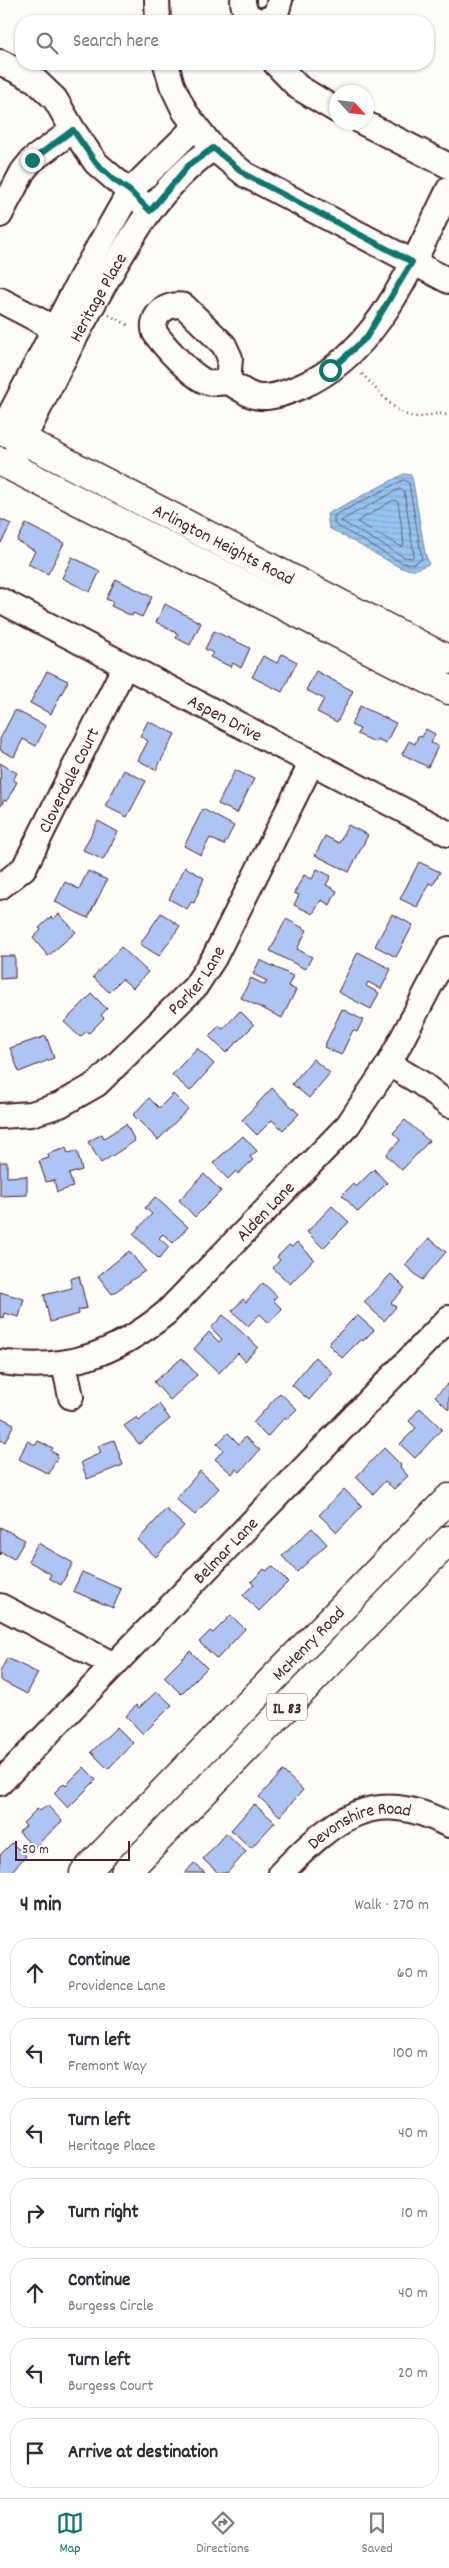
<!DOCTYPE html>
<meta charset="utf-8">
<style>
:root{--surface:#fff;--page:#f2f2f3;--text:#2b2b33;--muted:#7c7c81;--line:#e1e1e2;--accent:#0f766e}
body{margin:0;font-family:Dekko,sans-serif;background:var(--page);color:var(--text)}
.compass{position:absolute;left:329px;top:85px;width:45px;height:45px;border-radius:50%;background:var(--surface);box-shadow:0 1px 4px #0004;rotate:117deg}
.scale{position:absolute;left:15px;bottom:12px;width:115px;box-sizing:border-box;padding-left:5px;border:2px solid #4a1f2b;border-top:0;font-size:14px;line-height:18px;white-space:nowrap;color:#4a1f2b;-webkit-text-stroke:4px #fdfcf7;paint-order:stroke}
.stop{position:absolute;width:15px;height:15px;margin:-11px;border:4px solid #0f766e;border-radius:50%;background:#fff}
.stop.end{background:#0f766e;border-color:#fff;box-shadow:0 1px 5px #0008}
.list{margin:0;padding:0;list-style:none}
h2{display:flex;justify-content:space-between;align-items:center;height:65px;margin:0;padding:0 20px;font-size:21px}
h2 small{font-size:16px;font-weight:400;color:var(--muted)}
.list li{display:grid;grid-template-columns:32px 1fr auto;gap:15px;align-items:center;box-sizing:border-box;height:70px;margin:0 10px 10px;padding:0 10px;border:1px solid var(--line);border-radius:20px}
.list b{display:block;font-size:19px;white-space:nowrap}
.list p{margin:0;font-size:16px;white-space:nowrap;color:var(--muted)}
.list em{font-size:16px;font-style:normal;color:var(--muted)}
.icon{flex:none;width:28px;height:28px;fill:none;stroke:currentColor;stroke-width:2;stroke-linecap:round;stroke-linejoin:round}
.map{position:relative;flex:none;width:449px;height:1873px;overflow:hidden}
.search{position:absolute;background:var(--surface);box-shadow:0 1px 4px #0004;left:15px;right:15px;top:15px;height:55px;display:flex;align-items:center;gap:12px;box-sizing:border-box;padding:0 18px;border-radius:20px;color:var(--muted);font-size:19px}
.sheet{height:625px;background:var(--surface)}
nav{display:flex;justify-content:space-around;align-items:center;box-sizing:border-box;height:70px;border-top:1px solid var(--line);background:var(--surface);font-size:14px;color:var(--muted)}
nav a{display:grid;justify-items:center;gap:2px}
nav .on{color:var(--accent)}
.map>svg:first-child{display:block}
.water{fill:url(#water-rules);stroke:#7783a1}
.lines{fill:none;stroke-linecap:round;stroke-linejoin:round}
.shore{stroke:#68617a;stroke-width:1}
.building{fill:#aec4f2;stroke:#4a1f2b}
.minor-casing{stroke:#4a1f2b;stroke-width:28}
.major-casing{stroke:#4a1f2b;stroke-width:31}
.path{stroke:#4a1f2b;stroke-width:2.5;stroke-dasharray:1 4;stroke-linecap:butt}
.minor{stroke:#fdfcf7;stroke-width:24}
.major{stroke:#fdfcf7;stroke-width:28}
.route{stroke:#0f766e;stroke-width:6}
.labels{text-anchor:middle;stroke-width:5;stroke-linejoin:round;paint-order:stroke}
.shield{fill:#fdfcf7;stroke:#806168;stroke-width:1}
.shield-label{font-size:16px;font-weight:bold;fill:#4a1f2b}
.street-label{font-size:18px;fill:#4a1f2b;stroke:#fdfcf7}
</style>
<div class="map">
<svg width="449" height="1873" viewBox="0 0 449 1873">
<defs>
<pattern id="water-rules" width="6" height="5" patternUnits="userSpaceOnUse" patternTransform="scale(1.25)"><rect width="6" height="5" fill="#95c5f0"/><path d="M0 2.5h6" fill="none" stroke="#82a9ce"/></pattern>
</defs>
<rect width="100%" height="100%" fill="#fdfcf7"/>
<filter id="ink" filterUnits="userSpaceOnUse"><feTurbulence type="fractalNoise" baseFrequency=".02" numOctaves="2"/><feDisplacementMap in="SourceGraphic" scale="10" xChannelSelector="R" yChannelSelector="G"/><feConvolveMatrix kernelMatrix="1 2 1 2 8 2 1 2 1" color-interpolation-filters="sRGB"/></filter>
<g filter="url(#ink)">
<polygon class="water" points="404,474 411,475 413,482 425,553 429,564 414,570 401,568 329,528 327,514"/>
<g class="lines">
<g class="shore">
<polygon points="404,480 409,483 422,559 413,564 402,563 334,524 334,516"/>
<polygon points="400,489 404,491 414,555 412,558 404,557 341,521"/>
<polygon points="394,500 398,502 404,544 402,547 357,522"/>
</g>
</g>
<g class="building">
<polygon points="0,519 11,524 1,543 0,543"/>
<polygon points="26,524 64,543 48,574 28,564 35,551 17,541"/>
<polygon points="72,557 100,571 90,592 62,578"/>
<polygon points="116,579 152,597 142,617 133,613 132,616 111,606 113,602 106,599"/>
<polygon points="165,604 201,623 190,645 176,638 178,634 156,622"/>
<polygon points="214,631 250,648 241,668 233,663 231,667 210,657 213,653 205,649"/>
<polygon points="282,654 297,662 282,692 252,677 263,656 277,663"/>
<polygon points="47,671 68,681 51,714 30,703"/>
<polygon points="316,671 353,691 337,722 317,712 324,699 306,690"/>
<polygon points="360,706 396,723 386,743 377,739 375,742 357,734 360,729 351,725"/>
<polygon points="15,710 46,726 36,746 23,739 14,757 0,750 0,739"/>
<polygon points="148,721 175,734 156,770 138,760 148,741 140,736"/>
<polygon points="426,729 435,734 431,743 438,746 428,767 402,754 409,741 415,744 418,736 422,737"/>
<polygon points="0,763 17,773 13,780 17,782 7,801 4,800 1,806"/>
<polygon points="124,770 146,781 127,817 105,806"/>
<polygon points="235,770 254,779 237,813 218,804"/>
<polygon points="203,809 234,826 224,845 210,838 201,855 184,846"/>
<polygon points="98,821 118,832 103,860 83,850"/>
<polygon points="348,825 368,835 349,872 315,855 325,836 339,843"/>
<polygon points="419,862 440,872 433,885 429,883 417,907 400,899"/>
<polygon points="185,867 204,878 194,903 191,902 187,909 169,899"/>
<polygon points="317,869 331,876 326,885 337,891 330,905 321,900 313,914 294,905 299,895 294,893 304,875 312,879"/>
<polygon points="88,871 107,880 88,918 55,902 65,882 79,889"/>
<polygon points="161,913 180,926 159,956 140,944"/>
<polygon points="59,914 76,932 48,956 33,938 41,930 39,928 51,917 53,919"/>
<polygon points="392,914 413,925 396,957 375,946"/>
<polygon points="286,919 307,930 297,949 312,957 305,969 270,951"/>
<polygon points="121,947 148,972 133,988 122,979 109,992 93,977"/>
<polygon points="358,952 391,969 381,989 368,982 366,986 379,993 371,1009 338,992"/>
<polygon points="0,956 15,956 15,978 0,979"/>
<polygon points="260,960 293,976 288,986 296,990 282,1018 241,998 251,978 265,985 267,981 253,974"/>
<polygon points="92,994 107,1009 101,1015 104,1018 89,1033 87,1031 80,1037 64,1022"/>
<polygon points="342,1009 363,1020 357,1032 353,1030 341,1055 324,1047"/>
<polygon points="240,1011 254,1025 226,1053 209,1036 219,1026 223,1029"/>
<polygon points="46,1036 54,1058 19,1072 10,1048"/>
<polygon points="197,1048 214,1064 190,1091 172,1075"/>
<polygon points="313,1059 330,1073 309,1098 292,1084"/>
<polygon points="272,1088 299,1114 283,1130 272,1120 257,1135 242,1120"/>
<polygon points="173,1094 188,1109 158,1140 133,1115 149,1098 159,1108"/>
<polygon points="405,1120 429,1141 402,1170 386,1155 400,1140 393,1133"/>
<polygon points="126,1124 135,1141 101,1163 88,1142 102,1134 104,1138"/>
<polygon points="243,1136 257,1151 250,1157 253,1160 238,1174 236,1171 228,1179 213,1163"/>
<polygon points="66,1148 68,1153 77,1151 82,1170 69,1174 73,1187 57,1192 54,1180 46,1182 39,1161 49,1158 48,1154"/>
<polygon points="0,1162 7,1162 7,1177 27,1176 27,1195 0,1196"/>
<polygon points="374,1169 387,1183 358,1212 342,1195 353,1184 356,1187"/>
<polygon points="204,1174 221,1191 195,1217 179,1200"/>
<polygon points="155,1197 188,1227 173,1243 163,1234 159,1238 169,1247 159,1259 133,1234 152,1214 145,1208"/>
<polygon points="332,1206 349,1222 323,1248 307,1232"/>
<polygon points="429,1238 446,1252 422,1280 405,1265"/>
<polygon points="297,1242 314,1259 290,1284 273,1268 280,1260 277,1257 289,1245 292,1247"/>
<polygon points="129,1251 145,1271 112,1294 98,1276"/>
<polygon points="391,1274 405,1288 391,1303 396,1307 384,1321 364,1302"/>
<polygon points="79,1276 87,1308 78,1310 79,1314 50,1322 44,1295 72,1288 70,1279"/>
<polygon points="263,1283 277,1296 273,1300 282,1309 269,1323 260,1314 248,1326 232,1311 243,1299 246,1302"/>
<polygon points="0,1292 24,1299 19,1317 4,1313 3,1318 0,1317"/>
<polygon points="223,1315 258,1347 245,1361 238,1353 219,1373 194,1349 209,1332 219,1342 222,1339 211,1328"/>
<polygon points="357,1315 374,1330 363,1341 361,1339 342,1358 328,1344"/>
<polygon points="315,1357 333,1373 309,1400 292,1385"/>
<polygon points="182,1358 197,1375 170,1400 154,1382"/>
<polygon points="449,1383 449,1410 435,1396"/>
<polygon points="280,1393 297,1409 287,1419 285,1417 267,1437 253,1423"/>
<polygon points="159,1404 170,1419 139,1444 124,1426 137,1417 139,1421"/>
<polygon points="420,1408 442,1429 415,1458 400,1444 416,1428 409,1421"/>
<polygon points="0,1417 14,1424 5,1442 0,1440"/>
<polygon points="228,1433 239,1444 245,1437 260,1450 240,1472 236,1469 232,1474 215,1459 223,1450 217,1444"/>
<polygon points="114,1440 123,1465 87,1479 81,1462 101,1453 98,1446"/>
<polygon points="27,1441 36,1445 38,1441 53,1448 51,1451 58,1455 49,1474 19,1459"/>
<polygon points="384,1448 401,1465 400,1467 408,1476 394,1489 385,1481 373,1494 356,1477"/>
<polygon points="200,1471 219,1488 195,1515 176,1499"/>
<polygon points="344,1489 362,1506 337,1532 319,1515"/>
<polygon points="166,1509 184,1526 156,1557 138,1540"/>
<polygon points="0,1527 25,1540 14,1559 1,1552 0,1555"/>
<polygon points="312,1528 327,1544 297,1572 282,1556"/>
<polygon points="38,1543 73,1563 61,1585 49,1578 51,1574 28,1561"/>
<polygon points="272,1566 288,1582 259,1611 243,1595 254,1584 251,1582 264,1569 266,1571"/>
<polygon points="82,1572 121,1589 113,1608 73,1591"/>
<polygon points="231,1615 245,1629 217,1659 199,1642 210,1631 213,1633"/>
<polygon points="190,1651 207,1668 181,1694 164,1677"/>
<polygon points="7,1658 38,1673 27,1694 0,1680 0,1672"/>
<polygon points="157,1691 172,1705 143,1734 126,1716 136,1705 139,1708"/>
<polygon points="117,1727 133,1743 108,1769 91,1752"/>
<polygon points="84,1767 96,1780 68,1808 54,1793 64,1783 66,1785"/>
<polygon points="283,1771 303,1790 280,1816 259,1797"/>
<polygon points="254,1804 275,1822 251,1848 231,1830"/>
<polygon points="47,1805 62,1821 34,1848 19,1832 26,1826 23,1823 37,1809 40,1811"/>
<polygon points="226,1833 246,1852 227,1873 218,1873 203,1859"/>
<polygon points="12,1843 26,1856 10,1873 0,1873 0,1855"/>
<polygon points="194,1863 205,1873 185,1873"/>
</g>
<g class="lines">
<defs>
<g id="minor">
<polyline points="157,0 158,21"/>
<path d="M243 0C243 20 262 26 276 14L280 0"/>
<polyline points="0,62 35,80 55,99 73,130 96,163 141,202"/>
<polyline points="166,64 172,85 185,112 213,148 246,175 449,281"/>
<polyline points="276,64 298,87 336,110"/>
<polyline points="362,122 449,166"/>
<polyline points="0,215 23,171 32,160 73,130"/>
<polyline points="0,300 69,336"/>
<path d="M228 382 230 358 224 345 184 306C167 302 149 316 155 333 165 347 192 377 207 382 214 385 223 381 229 383 240 387 247 396 260 397 273 398 288 392 300 387 380 353 413 261 449 189"/>
<polyline points="0,434 82,276 130,191 196,126"/>
<path id="s1" d="M10 467C39 407 68 348 101 290 132 235 160 186 213 148"/>
<path id="s2" d="M0 600 449 834"/>
<path id="s3" d="M0 887 24 868 125 666"/>
<polyline points="389,1064 421,1083 449,1105"/>
<path id="s4" d="M0 1116 31 1114 60 1105 97 1084 195 987 214 958 312 762"/>
<path id="s5" d="M0 1362C66 1372 114 1355 166 1313L348 1125 389 1064 449 949"/>
<polyline points="64,1364 71,1397"/>
<polyline points="0,1606 114,1665"/>
<path id="s6" d="M0 1783 449 1318"/>
<path id="s7" d="M281 1873C334 1819 373 1785 449 1825"/>
</g>
<g id="major">
<path id="s8" d="M0 428 449 660"/>
<polyline points="0,461 449,690"/>
<path id="s9" d="M84 1873 449 1498"/>
<polyline points="125,1873 449,1540"/>
</g>
</defs>
<use href="#minor" class="minor-casing"/>
<use href="#major" class="major-casing"/>
<g class="path">
<polyline points="109,315 130,326"/>
<path d="M362 374C376 387 395 416 416 417 429 418 436 410 449 416"/>
</g>
<use href="#minor" class="minor"/>
<use href="#major" class="major"/>
</g>
</g>
<g class="lines" filter="url(#ink)">
<polyline class="route" points="32,160 73,130 96,163 114,180 130,191 150,211 188,166 213,148 246,175 412,262 366,338 330,370"/>
</g>
<g class="labels">
<rect class="shield" x="267" y="1693.5" width="40" height="27" rx="4"/>
<g class="shield-label">
<text x="287" y="1713">IL 83</text>
</g>
<g class="street-label">
<text dy="6" stroke="none"><textPath href="#s1" startOffset="191">Heritage Place</textPath></text>
<text dy="6" stroke="none"><textPath href="#s8" startOffset="252">Arlington Heights Road</textPath></text>
<text dy="6" stroke="none"><textPath href="#s2" startOffset="254">Aspen Drive</textPath></text>
<text dy="6" stroke="none"><textPath href="#s3" startOffset="129">Cloverdale Court</textPath></text>
<text dy="6" stroke="none"><textPath href="#s4" startOffset="248">Parker Lane</textPath></text>
<text dy="6" stroke="none"><textPath href="#s5" startOffset="321">Alden Lane</textPath></text>
<text dy="6" stroke="none"><textPath href="#s6" startOffset="324">Belmar Lane</textPath></text>
<text dy="6" stroke="none"><textPath href="#s9" startOffset="321">McHenry Road</textPath></text>
<text dy="6" stroke="none"><textPath href="#s7" startOffset="96">Devonshire Road</textPath></text>
</g>
</g>
</svg>
<svg class="compass" viewBox="-18 -18 36 36"><path d="M0-13l5 13h-10z" fill="#e53935"/><path d="M0 13l5-13h-10z" fill="#7c7c81"/></svg>
<div class="scale">50 m</div>
<div class="stop" style="left:330px;top:370px"></div>
<div class="stop end" style="left:32px;top:160px"></div>
<div class="search"><svg class="icon" aria-label="search" viewBox="0 0 24 24"><circle cx="10" cy="10" r="6"/><path d="M15 15l6 6"/></svg>Search here</div>
</div>
<section class="sheet">
<h2>4 min<small>Walk · 270 m</small></h2>
<ul class="list">
<li><svg class="icon" aria-label="ahead" viewBox="0 0 24 24"><path d="M12 20V5M6 11l6-6 6 6"/></svg><div><b>Continue</b><p>Providence Lane</p></div><em>60 m</em></li>
<li><svg class="icon" aria-label="left" viewBox="0 0 24 24"><path d="M17 20v-9H6M10 6l-5 5 5 5"/></svg><div><b>Turn left</b><p>Fremont Way</p></div><em>100 m</em></li>
<li><svg class="icon" aria-label="left" viewBox="0 0 24 24"><path d="M17 20v-9H6M10 6l-5 5 5 5"/></svg><div><b>Turn left</b><p>Heritage Place</p></div><em>40 m</em></li>
<li><svg class="icon" aria-label="right" viewBox="0 0 24 24"><path d="M7 20v-9h11M14 6l5 5-5 5"/></svg><div><b>Turn right</b></div><em>10 m</em></li>
<li><svg class="icon" aria-label="ahead" viewBox="0 0 24 24"><path d="M12 20V5M6 11l6-6 6 6"/></svg><div><b>Continue</b><p>Burgess Circle</p></div><em>40 m</em></li>
<li><svg class="icon" aria-label="left" viewBox="0 0 24 24"><path d="M17 20v-9H6M10 6l-5 5 5 5"/></svg><div><b>Turn left</b><p>Burgess Court</p></div><em>20 m</em></li>
<li><svg class="icon" aria-label="arrive" viewBox="0 0 24 24"><path d="M6 21V4h12l-3 4 3 4H6"/></svg><div><b>Arrive at destination</b></div></li>
</ul>
</section>
<nav>
<a class="on"><svg class="icon" aria-label="map" viewBox="0 0 24 24"><path d="M3 6l6-2 6 2 6-2v14l-6 2-6-2-6 2zM9 4v14M15 6v14"/></svg>Map</a>
<a><svg class="icon" aria-label="directions" viewBox="0 0 24 24"><path d="M12 3l9 9-9 9-9-9zM9 14v-3h6M13 9l2 2-2 2"/></svg>Directions</a>
<a><svg class="icon" aria-label="saved" viewBox="0 0 24 24"><path d="M7 4h10v16l-5-4-5 4z"/></svg>Saved</a>
</nav>
